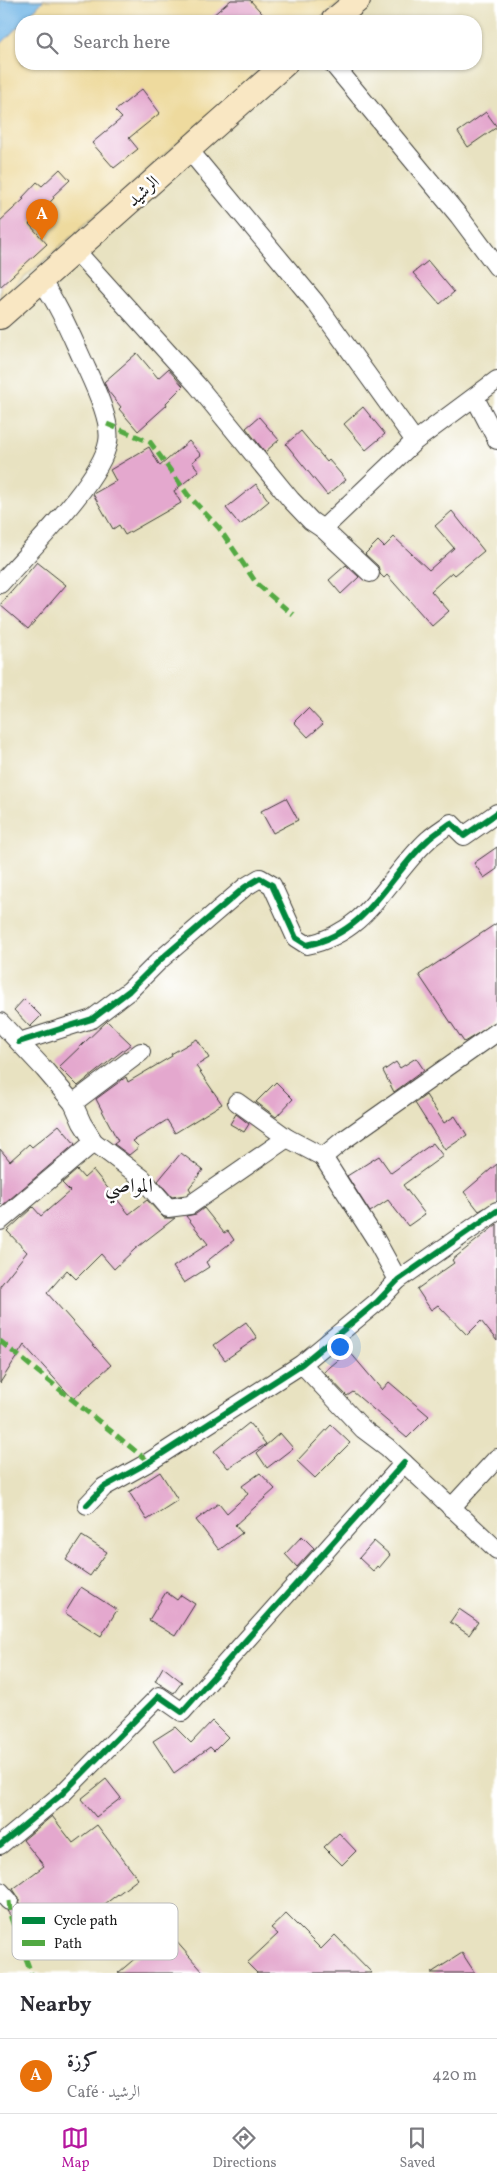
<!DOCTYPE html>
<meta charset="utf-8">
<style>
:root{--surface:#fff;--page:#f7f7f7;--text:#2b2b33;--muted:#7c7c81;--line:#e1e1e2;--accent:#b5179e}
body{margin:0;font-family:Vollkorn,Amiri,serif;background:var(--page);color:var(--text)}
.you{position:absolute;left:339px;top:1346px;width:18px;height:18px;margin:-12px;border:4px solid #fff;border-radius:50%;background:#1a73e8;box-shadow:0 0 0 8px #1a73e833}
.badge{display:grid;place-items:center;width:32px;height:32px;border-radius:50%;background:var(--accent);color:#fff;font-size:16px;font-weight:700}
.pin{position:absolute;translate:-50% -41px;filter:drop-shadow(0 1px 2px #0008)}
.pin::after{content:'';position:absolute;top:26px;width:18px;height:15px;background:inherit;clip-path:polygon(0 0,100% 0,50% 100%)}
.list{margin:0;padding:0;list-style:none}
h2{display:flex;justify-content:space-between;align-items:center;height:65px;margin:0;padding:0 20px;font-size:21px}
h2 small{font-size:16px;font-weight:400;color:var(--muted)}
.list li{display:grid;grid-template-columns:32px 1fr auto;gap:15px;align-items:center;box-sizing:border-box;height:75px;padding:0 20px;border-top:1px solid var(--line)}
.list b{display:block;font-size:19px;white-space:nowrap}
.list p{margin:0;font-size:16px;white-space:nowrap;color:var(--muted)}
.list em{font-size:16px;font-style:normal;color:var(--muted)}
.icon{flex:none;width:28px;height:28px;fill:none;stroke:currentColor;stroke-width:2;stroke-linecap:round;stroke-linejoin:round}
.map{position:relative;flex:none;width:497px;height:1973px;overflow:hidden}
.search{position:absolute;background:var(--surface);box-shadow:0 1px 4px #0004;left:15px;right:15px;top:15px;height:55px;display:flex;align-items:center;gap:12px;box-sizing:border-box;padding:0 18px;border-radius:20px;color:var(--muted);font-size:19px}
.sheet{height:140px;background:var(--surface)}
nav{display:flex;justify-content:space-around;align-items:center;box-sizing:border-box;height:70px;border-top:1px solid var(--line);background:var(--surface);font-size:14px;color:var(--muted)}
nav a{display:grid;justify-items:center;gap:2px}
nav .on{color:var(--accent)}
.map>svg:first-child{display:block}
.sand{fill:#eeda9e;stroke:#857b5d}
.water{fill:#6fb5e6;stroke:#466881}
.building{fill:#e4a8ce}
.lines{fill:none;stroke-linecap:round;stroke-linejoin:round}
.street-casing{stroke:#3b3a35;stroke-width:20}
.secondary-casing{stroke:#3b3a35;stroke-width:26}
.street{stroke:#fff;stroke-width:18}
.secondary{stroke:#f9e7c3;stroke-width:24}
.quiet{stroke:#52a943;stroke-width:5;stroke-dasharray:10 5;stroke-linecap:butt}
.cycleway-casing{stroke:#fff;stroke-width:9}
.cycleway{stroke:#00873e;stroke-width:6}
.labels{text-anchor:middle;stroke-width:5;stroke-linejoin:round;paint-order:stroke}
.street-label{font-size:18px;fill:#1c1c1c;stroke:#fff}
.quarter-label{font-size:20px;fill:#1c1c1c;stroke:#fff}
.key{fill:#fff;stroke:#bbb;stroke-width:1}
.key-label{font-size:14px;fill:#1c1c1c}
</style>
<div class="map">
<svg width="497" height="1973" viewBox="0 0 497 1973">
<rect width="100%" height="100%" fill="#fff"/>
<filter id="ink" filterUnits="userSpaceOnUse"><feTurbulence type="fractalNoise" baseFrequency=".02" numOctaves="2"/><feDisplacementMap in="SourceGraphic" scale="10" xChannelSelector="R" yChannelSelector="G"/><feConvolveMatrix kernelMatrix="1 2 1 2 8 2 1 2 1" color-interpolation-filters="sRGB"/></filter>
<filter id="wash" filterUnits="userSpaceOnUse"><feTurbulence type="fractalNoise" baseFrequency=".0096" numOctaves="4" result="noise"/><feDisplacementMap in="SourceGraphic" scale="20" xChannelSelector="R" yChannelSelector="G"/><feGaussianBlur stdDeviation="1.12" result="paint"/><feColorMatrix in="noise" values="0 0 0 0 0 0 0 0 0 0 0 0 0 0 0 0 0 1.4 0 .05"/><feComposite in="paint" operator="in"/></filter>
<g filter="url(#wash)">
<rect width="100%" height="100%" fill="#e8e2c1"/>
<polygon class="sand" points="0,0 342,0 317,21 21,21 21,64 267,64 0,299"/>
<polygon class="water" points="0,0 44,0 0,45"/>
<g id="blocks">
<g class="building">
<polygon points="231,0 250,0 269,21 206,21"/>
<polygon points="142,89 160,113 129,138 138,149 114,168 92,143 122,118 115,111"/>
<polygon points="486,112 497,127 468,147 458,132"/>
<polygon points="60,169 70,180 53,196 54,198 29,224 47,244 0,287 0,221 24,199 22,198 37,182 42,186"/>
<polygon points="428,261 454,292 440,304 413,273"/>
<polygon points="137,353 158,378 168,369 183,386 166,403 167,405 138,431 119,409 121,407 108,391 104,382"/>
<polygon points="363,407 385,434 366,450 344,424"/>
<polygon points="259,417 279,440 265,452 246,428"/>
<polygon points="301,431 327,462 329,460 346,480 327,495 286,444"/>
<polygon points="189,441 201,455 192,462 199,471 174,491 181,503 125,535 119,525 113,529 93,494 116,481 110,470 149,447 160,466"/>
<polygon points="256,484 269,501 240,525 226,508"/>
<polygon points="452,511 484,551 455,575 452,572 431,591 449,611 432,626 387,575 384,578 380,574 378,566 365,554 378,541 384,547 394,537 429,570 454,548 435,526"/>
<polygon points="37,562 66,585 28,629 0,605"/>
<polygon points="346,565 359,577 341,594 329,580"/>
<polygon points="308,708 323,724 308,737 294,722"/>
<polygon points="286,798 298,820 273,833 261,811"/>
<polygon points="497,847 497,869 484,878 474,863"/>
<polygon points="497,923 497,1022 464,1042 419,975"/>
<polygon points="24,999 41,1016 30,1027 14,1010"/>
<polygon points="107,1021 131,1044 78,1086 59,1067"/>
<polygon points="197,1039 209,1058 196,1066 222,1104 175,1133 167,1120 133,1141 139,1147 129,1155 114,1144 118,1141 96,1099 126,1077 128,1082 172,1056 171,1054"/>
<polygon points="416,1058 424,1070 394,1092 383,1071 396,1062 400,1068"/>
<polygon points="276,1082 293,1099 276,1117 256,1102"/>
<polygon points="426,1095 444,1123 455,1116 467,1135 445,1150 415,1103"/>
<polygon points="236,1114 249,1124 244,1132 230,1124"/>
<polygon points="59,1125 75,1144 3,1205 0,1202 0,1149 10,1161 29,1144 32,1147"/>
<polygon points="433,1143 443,1156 403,1185 425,1214 408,1226 388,1200 370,1212 347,1176 379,1156 391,1173"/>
<polygon points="181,1153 203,1170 189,1188 191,1191 186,1195 172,1197 158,1181"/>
<polygon points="497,1164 497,1201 479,1211 464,1192"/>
<polygon points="77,1170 84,1178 93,1170 129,1214 147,1200 164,1218 175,1218 135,1249 114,1269 101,1254 76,1279 67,1270 47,1293 111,1365 73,1399 24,1345 0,1383 0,1286 27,1252 7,1231 33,1207 41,1216 70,1191 62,1183"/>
<polygon points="204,1208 224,1233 228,1231 234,1240 206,1262 209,1267 184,1283 173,1267 208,1244 186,1216 196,1214"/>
<polygon points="497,1224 497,1341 481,1321 467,1335 438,1305 431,1310 417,1289 454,1263 452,1260"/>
<polygon points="246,1322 257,1338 225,1360 214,1345"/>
<polygon points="349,1351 382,1390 389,1382 429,1416 407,1438 353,1392 347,1396 324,1372"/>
<polygon points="249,1423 266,1444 228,1468 214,1451"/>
<polygon points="331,1425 350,1443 315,1478 297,1461"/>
<polygon points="280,1433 293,1448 267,1468 257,1453"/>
<polygon points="160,1472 178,1500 147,1520 129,1492"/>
<polygon points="260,1473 275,1489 235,1525 242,1533 219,1550 196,1520 219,1503 227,1513 248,1494 242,1486"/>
<polygon points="82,1536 107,1552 90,1576 66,1560"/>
<polygon points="302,1536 314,1548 297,1567 285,1554"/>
<polygon points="374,1541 390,1555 379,1568 377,1566 373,1571 359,1558"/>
<polygon points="81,1587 117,1610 101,1636 65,1613"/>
<polygon points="166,1592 177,1600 181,1595 195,1604 175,1636 149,1620"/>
<polygon points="459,1609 478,1622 469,1635 450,1622"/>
<polygon points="163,1667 182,1682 174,1693 155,1681"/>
<polygon points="212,1721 228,1737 214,1751 210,1747 174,1773 153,1741 175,1727 191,1743"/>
<polygon points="106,1779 121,1798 96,1817 81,1799"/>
<polygon points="52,1816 73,1843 97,1825 138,1879 40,1953 7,1911 16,1909 19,1904 19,1898 13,1889 44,1866 23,1840"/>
<polygon points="339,1833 356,1851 342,1865 324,1847"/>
<polygon points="286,1914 321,1949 335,1935 372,1973 257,1973 247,1963 278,1934 271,1928"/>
<polygon points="167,1931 204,1973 118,1973"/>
<polygon points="462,1953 475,1973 431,1973"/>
</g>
</g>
</g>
<g filter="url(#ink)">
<use href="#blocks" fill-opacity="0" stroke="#3b3a35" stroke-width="1"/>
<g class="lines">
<defs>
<g id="street">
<polyline points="333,64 459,216 497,267"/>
<polyline points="189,150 315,302 415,441"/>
<polyline points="76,251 197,385 291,500 311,521 323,529 370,573"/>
<polyline points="475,398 497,440"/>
<polyline points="323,529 415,441 497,380"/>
<path d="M0 584C27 553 102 480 108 442 112 421 93 383 84 363 71 335 60 307 42 282"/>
<polyline points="0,1022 44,1069 73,1103 82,1123 94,1142 142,1178 168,1208 190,1205 287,1138"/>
<path d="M19 1042 92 1019 129 991 160 960 245 887 260 878 272 885 296 938 307 945C370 932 387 877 429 839 436 833 444 828 451 823L464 836 497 813"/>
<polyline points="237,1102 287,1138 323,1157 376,1240 398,1280"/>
<polyline points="73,1103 141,1052"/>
<polyline points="323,1157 341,1142 497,1032"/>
<polyline points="0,1221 94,1142"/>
<polyline points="302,1364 363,1429 387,1447 497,1550"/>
<polyline points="87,1505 104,1487 149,1462 302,1364 377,1302 398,1280 497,1211"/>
<polyline points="451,1508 497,1458"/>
<polyline points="0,1845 62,1794 159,1696 182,1712 404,1463"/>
<polyline points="0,1891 9,1901"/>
</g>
<g id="secondary">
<polyline points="333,21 358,0"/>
<polyline points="0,317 285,64"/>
</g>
</defs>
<use href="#street" class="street-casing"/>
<use href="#secondary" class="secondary-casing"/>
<use href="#street" class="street"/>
<use href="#secondary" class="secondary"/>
<g class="quiet">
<polyline points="107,424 150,442 188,495 219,528 257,584 293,615"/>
<polyline points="0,1341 149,1462"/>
<polyline points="9,1901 11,1918 31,1973"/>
</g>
<defs>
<g id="cycleway">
<path d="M19 1042 92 1019 129 991 160 960 245 887 260 878 272 885 296 938 307 945C370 932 387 877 429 839 436 833 444 828 451 823L464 836 497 813"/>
<polyline points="87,1505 104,1487 149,1462 302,1364 377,1302 398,1280 497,1211"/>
<polyline points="0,1845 62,1794 159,1696 182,1712 404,1463"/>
</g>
</defs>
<use href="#cycleway" class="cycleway-casing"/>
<use href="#cycleway" class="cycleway"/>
</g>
</g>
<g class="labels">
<g class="street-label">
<text transform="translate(143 191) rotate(-42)" y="6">الرشيد</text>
</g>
<g class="quarter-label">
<text x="129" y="1192">المواصي</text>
</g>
</g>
<rect x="12" y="1903" width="166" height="57" rx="8" class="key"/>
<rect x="22" y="1917" width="23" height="7" fill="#00873e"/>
<rect x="22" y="1940" width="23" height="6" fill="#52a943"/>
<g class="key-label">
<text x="54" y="1925">Cycle path</text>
<text x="54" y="1948">Path</text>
</g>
</svg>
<div class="you"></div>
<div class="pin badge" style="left:42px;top:240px;background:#e8710a">A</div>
<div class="search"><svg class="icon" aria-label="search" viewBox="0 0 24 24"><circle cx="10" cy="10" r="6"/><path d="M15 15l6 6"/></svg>Search here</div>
</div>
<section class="sheet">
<h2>Nearby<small></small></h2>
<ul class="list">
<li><span class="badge" style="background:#e8710a">A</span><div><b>كرزة</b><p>Café · الرشيد</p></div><em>420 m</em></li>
</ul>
</section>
<nav>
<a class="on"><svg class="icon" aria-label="map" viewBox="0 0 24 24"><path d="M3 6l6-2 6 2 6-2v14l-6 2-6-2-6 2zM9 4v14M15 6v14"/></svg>Map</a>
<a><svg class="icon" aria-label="directions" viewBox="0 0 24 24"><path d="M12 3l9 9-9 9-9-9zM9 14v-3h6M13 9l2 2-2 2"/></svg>Directions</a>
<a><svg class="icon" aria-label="saved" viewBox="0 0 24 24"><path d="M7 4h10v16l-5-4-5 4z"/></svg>Saved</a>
</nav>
